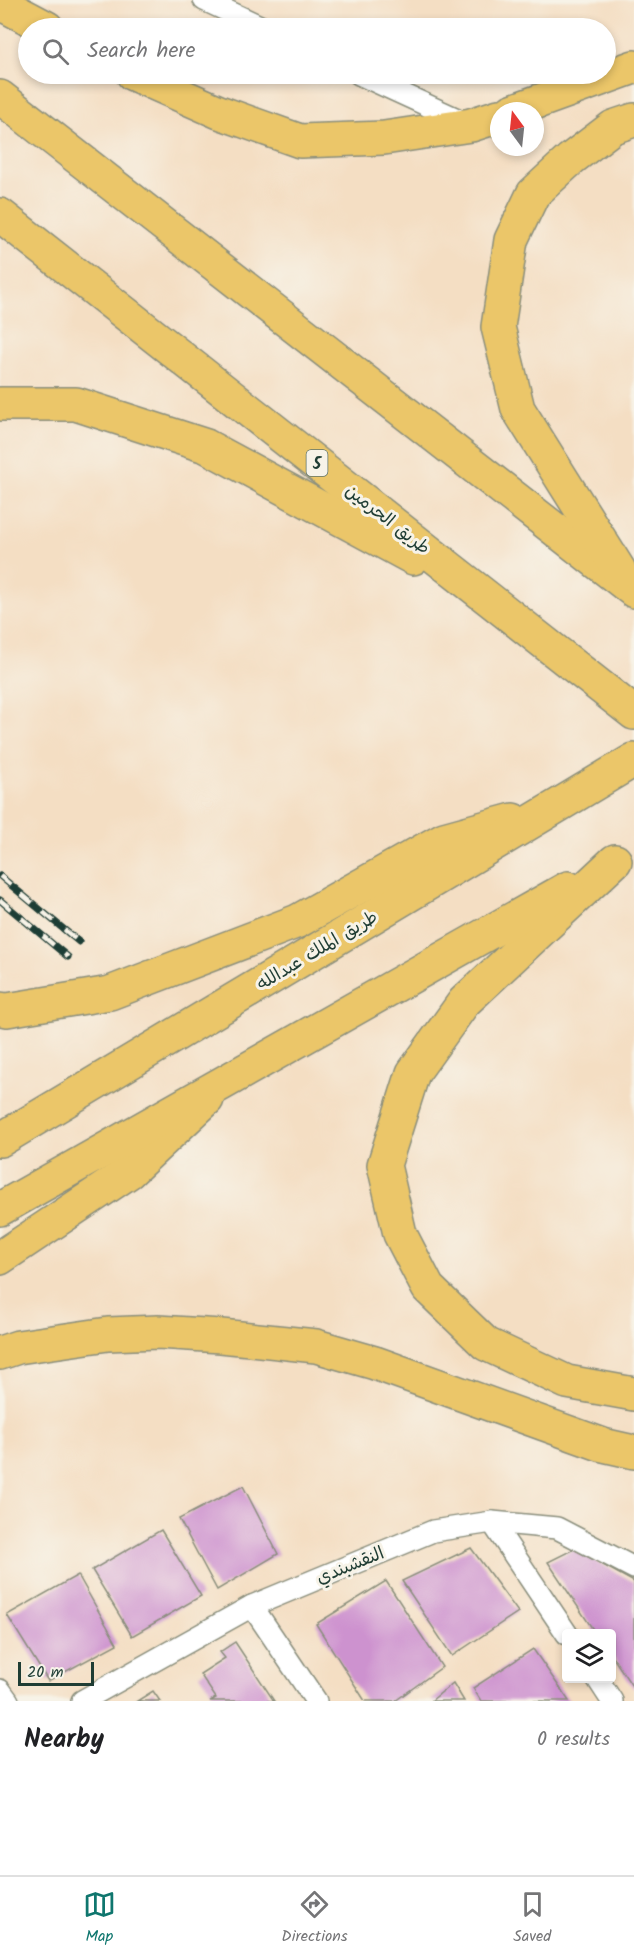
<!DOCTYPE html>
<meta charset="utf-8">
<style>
:root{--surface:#fff;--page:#f2f2f2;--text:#202124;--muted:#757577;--line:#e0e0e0;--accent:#0f766e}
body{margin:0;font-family:Kalam,"Playpen Sans Arabic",sans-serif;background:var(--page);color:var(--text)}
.controls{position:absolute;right:18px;bottom:18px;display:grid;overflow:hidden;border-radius:6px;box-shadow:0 3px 9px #0003}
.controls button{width:54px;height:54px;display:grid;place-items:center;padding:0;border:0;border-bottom:2px solid var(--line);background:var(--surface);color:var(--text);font:30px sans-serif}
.compass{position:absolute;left:490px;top:102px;width:54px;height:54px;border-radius:50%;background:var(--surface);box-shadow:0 3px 9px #0003;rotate:345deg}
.scale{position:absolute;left:18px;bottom:15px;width:76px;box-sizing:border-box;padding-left:6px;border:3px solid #1f3d34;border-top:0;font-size:16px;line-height:21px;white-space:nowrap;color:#1f3d34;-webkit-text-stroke:4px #f7f3e8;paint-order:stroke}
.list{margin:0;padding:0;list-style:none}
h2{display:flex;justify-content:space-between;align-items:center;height:78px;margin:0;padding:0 24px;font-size:26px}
h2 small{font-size:20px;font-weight:400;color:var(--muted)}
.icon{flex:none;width:33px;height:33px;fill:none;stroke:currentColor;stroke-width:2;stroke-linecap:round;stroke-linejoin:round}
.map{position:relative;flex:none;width:634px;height:1701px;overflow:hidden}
.search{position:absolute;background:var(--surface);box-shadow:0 3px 9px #0003;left:18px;right:18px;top:18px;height:66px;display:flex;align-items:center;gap:15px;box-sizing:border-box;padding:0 21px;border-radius:33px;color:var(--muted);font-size:22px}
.sheet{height:174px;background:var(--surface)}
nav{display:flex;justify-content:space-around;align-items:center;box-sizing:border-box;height:84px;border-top:2px solid var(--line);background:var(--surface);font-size:16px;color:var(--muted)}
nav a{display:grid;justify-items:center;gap:3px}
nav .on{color:var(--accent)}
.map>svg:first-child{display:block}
.building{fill:#cd92cf}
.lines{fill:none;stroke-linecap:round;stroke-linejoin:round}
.street-casing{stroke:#8a8e7c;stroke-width:24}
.primary-casing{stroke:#8a8e7c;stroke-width:36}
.highway-casing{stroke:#8a8e7c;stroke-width:36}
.street{stroke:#fff;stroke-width:21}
.primary{stroke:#ebc669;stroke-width:33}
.highway{stroke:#ebc669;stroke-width:33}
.rail-casing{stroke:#1f3d34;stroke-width:7}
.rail{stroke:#f7f3e8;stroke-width:4.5;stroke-dasharray:14;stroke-linecap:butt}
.labels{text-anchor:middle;stroke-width:6;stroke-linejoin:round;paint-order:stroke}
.shield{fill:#f7f3e8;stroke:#60746a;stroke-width:1.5}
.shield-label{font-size:16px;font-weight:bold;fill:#1f3d34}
.street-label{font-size:18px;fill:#1f3d34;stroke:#f7f3e8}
</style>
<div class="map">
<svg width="634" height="1701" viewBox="0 0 634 1701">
<rect width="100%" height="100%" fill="#f7f3e8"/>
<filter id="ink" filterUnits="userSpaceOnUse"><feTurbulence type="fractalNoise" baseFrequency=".0167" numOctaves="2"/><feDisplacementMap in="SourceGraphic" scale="12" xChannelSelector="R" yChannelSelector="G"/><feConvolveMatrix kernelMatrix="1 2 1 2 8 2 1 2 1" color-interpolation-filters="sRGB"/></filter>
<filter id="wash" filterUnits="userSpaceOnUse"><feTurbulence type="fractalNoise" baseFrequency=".008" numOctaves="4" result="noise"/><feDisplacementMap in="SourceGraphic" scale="24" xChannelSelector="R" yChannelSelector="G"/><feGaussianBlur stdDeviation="1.35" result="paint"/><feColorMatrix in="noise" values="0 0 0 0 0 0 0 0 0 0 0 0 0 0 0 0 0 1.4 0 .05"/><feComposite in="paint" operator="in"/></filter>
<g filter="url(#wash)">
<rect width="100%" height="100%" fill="#f4dec3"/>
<g id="blocks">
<g class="building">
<polygon points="243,1486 278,1554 217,1590 179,1519"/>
<polygon points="161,1530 201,1596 132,1636 92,1570"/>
<polygon points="471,1548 518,1612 452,1656 402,1581"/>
<polygon points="574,1549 634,1582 634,1689 612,1656 612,1634 596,1634 548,1562"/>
<polygon points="78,1575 117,1644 48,1681 7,1615"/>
<polygon points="386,1581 442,1667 395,1701 365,1701 316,1624"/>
<polygon points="235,1642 274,1701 210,1701 216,1698 200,1674 225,1658 220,1652"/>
<polygon points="533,1649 569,1701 481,1701 473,1688"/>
<polygon points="453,1683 464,1701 431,1701"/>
<polygon points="153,1691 160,1701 137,1701"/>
</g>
</g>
</g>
<g filter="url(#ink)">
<use href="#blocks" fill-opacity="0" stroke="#8a8e7c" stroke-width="1.5"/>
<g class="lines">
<defs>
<g id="street">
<polyline points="204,0 264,28"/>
<polyline points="359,74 468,124"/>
<polyline points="492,1522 567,1634"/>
<polyline points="252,1606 316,1701"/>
<polyline points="597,1678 612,1701"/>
<polyline points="0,1690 8,1701"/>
<polyline points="82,1701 252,1606 433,1531 492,1522 557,1528 634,1568"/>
</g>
<polyline id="primary" points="0,1258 129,1172 207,1099"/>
<g id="highway">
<polyline points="0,3 47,28"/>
<polyline points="133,74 219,112 300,141 384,138 471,125 499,116"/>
<polyline points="0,97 634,591"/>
<polyline points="512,111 634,67"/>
<polyline points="0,215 634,713"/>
<polyline points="0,404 76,404 206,446 413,558"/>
<polyline points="619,570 518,409 498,327 511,240 533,194 571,159 613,127 634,120"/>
<polyline points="615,861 464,1002 413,1073 384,1165 400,1234 428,1288 486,1344 567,1382 634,1394"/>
<polyline points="0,1009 7,1010 110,993 298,921 444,839 513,820"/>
<polyline points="0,1140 634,760"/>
<polyline points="0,1209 568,888"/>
<polyline points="0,1353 18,1347 108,1334 158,1332 221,1336 316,1346 375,1363 603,1445 634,1452"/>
</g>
</defs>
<use href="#street" class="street-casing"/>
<use href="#primary" class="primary-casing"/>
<use href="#highway" class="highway-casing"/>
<use href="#street" class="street"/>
<use href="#primary" class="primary"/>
<use href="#highway" class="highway"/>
<defs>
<g id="rail">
<polyline points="0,876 79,942"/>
<polyline points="0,900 68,957"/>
</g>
</defs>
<use href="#rail" class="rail-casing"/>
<use href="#rail" class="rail"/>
</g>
</g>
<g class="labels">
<rect class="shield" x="306.5" y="450" width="21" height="26" rx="4.5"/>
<g class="shield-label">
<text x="317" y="469">5</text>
</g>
<g class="street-label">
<text transform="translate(388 519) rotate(38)" y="6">طريق الحرمين</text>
<text transform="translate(317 950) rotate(-31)" y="6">طريق الملك عبدالله</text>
<text transform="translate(350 1565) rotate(-22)" y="6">النقشبندي</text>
</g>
</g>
</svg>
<div class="controls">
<button><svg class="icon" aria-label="layers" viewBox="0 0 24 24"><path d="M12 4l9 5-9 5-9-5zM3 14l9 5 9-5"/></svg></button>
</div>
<svg class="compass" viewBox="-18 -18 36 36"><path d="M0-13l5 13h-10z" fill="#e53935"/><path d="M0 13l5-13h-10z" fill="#757577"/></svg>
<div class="scale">20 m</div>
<div class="search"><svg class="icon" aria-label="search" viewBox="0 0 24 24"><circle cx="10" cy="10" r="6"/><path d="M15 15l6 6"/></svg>Search here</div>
</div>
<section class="sheet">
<h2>Nearby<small>0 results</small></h2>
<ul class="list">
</ul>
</section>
<nav>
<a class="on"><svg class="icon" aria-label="map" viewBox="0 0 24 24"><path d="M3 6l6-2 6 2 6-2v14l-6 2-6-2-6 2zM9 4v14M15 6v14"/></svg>Map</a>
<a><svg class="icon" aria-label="directions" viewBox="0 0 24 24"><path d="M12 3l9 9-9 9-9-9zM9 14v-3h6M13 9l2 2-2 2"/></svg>Directions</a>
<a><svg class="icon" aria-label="saved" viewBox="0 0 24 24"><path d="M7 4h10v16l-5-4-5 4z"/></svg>Saved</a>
</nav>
